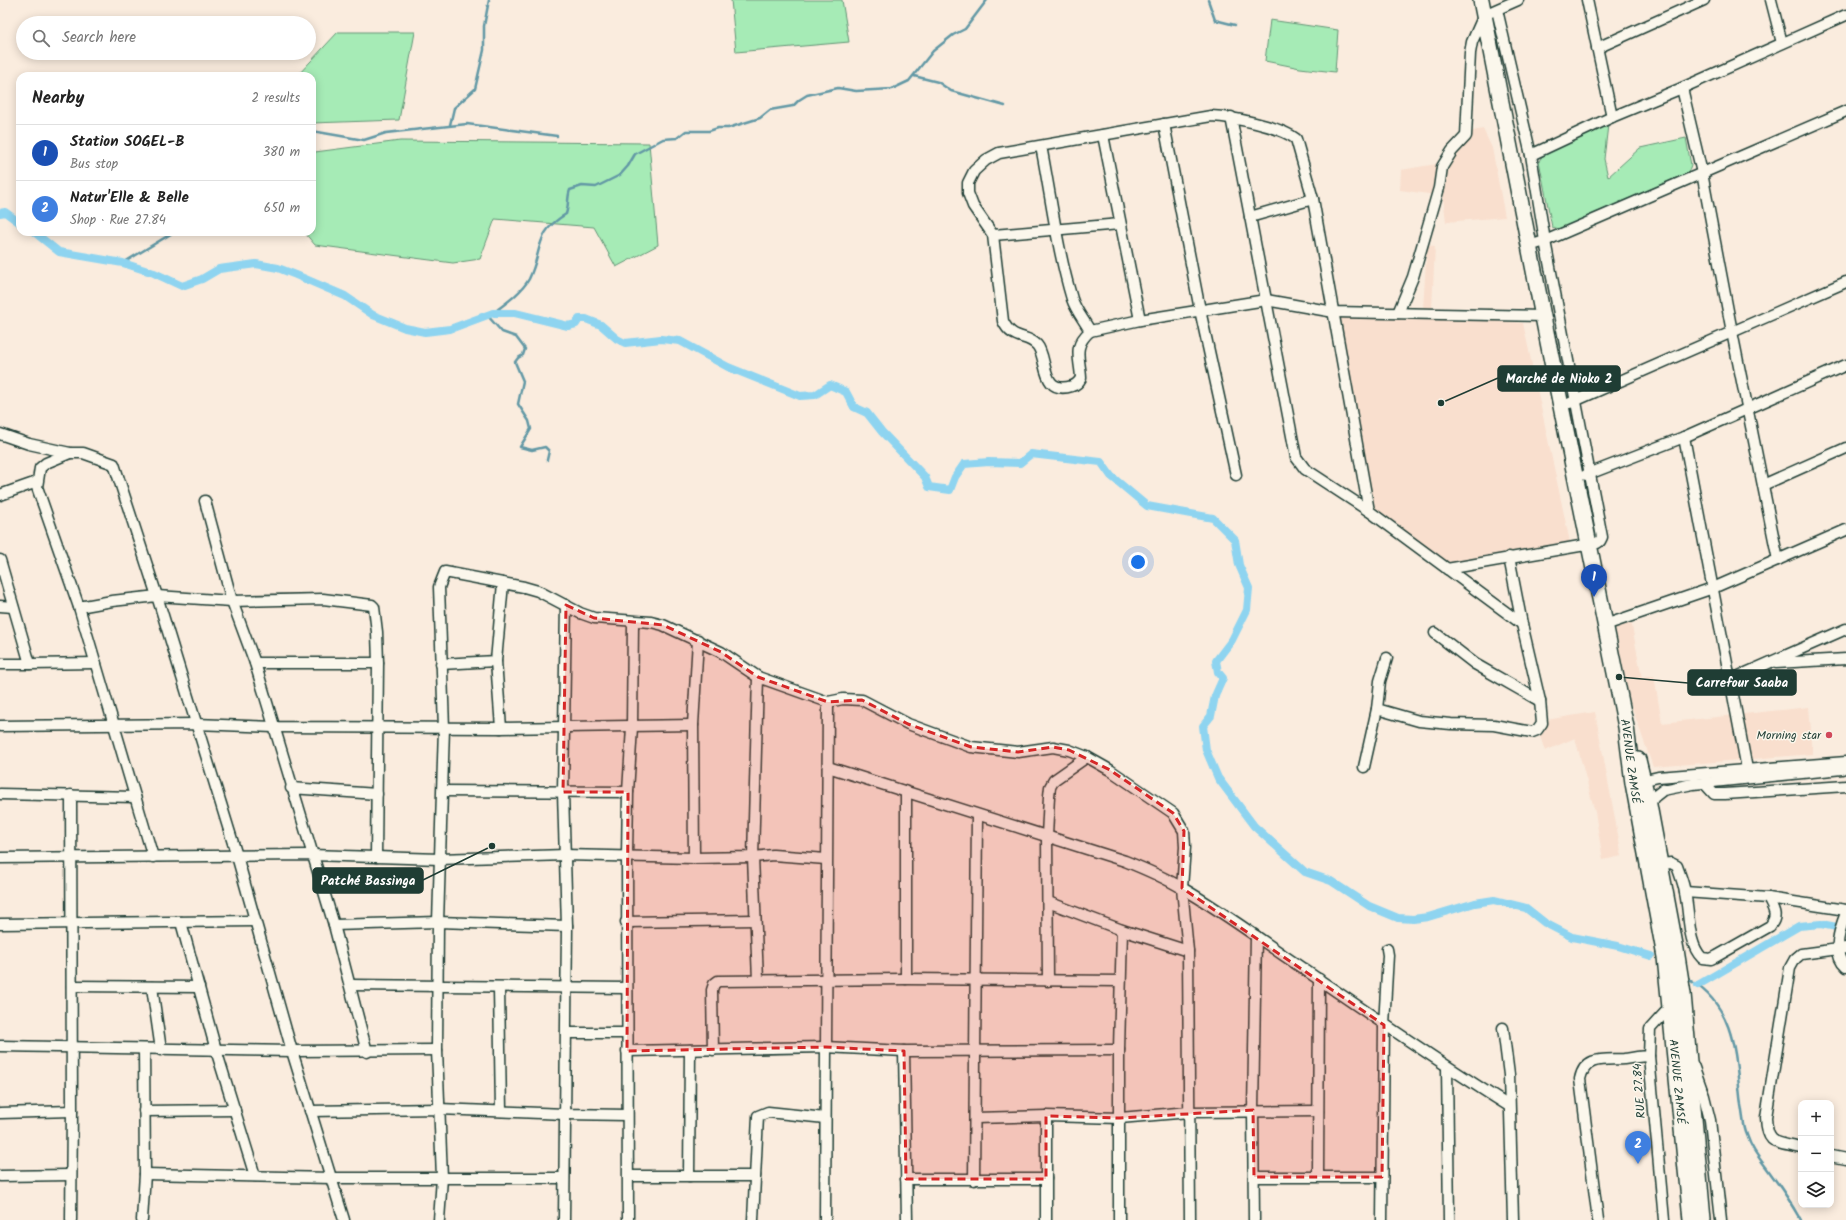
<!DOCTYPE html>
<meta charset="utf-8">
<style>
:root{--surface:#fff;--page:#f6f6f6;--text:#222;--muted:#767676;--line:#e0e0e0;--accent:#db2777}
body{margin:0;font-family:Kalam,sans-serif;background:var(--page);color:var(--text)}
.controls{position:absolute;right:12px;bottom:12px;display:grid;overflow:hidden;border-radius:8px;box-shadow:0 2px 10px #0003}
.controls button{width:36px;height:36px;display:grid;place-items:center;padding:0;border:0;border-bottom:1px solid var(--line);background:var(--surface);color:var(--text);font:20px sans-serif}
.you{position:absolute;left:1138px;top:562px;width:14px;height:14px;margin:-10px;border:3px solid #fff;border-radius:50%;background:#1a73e8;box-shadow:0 0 0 6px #1a73e833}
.badge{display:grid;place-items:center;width:26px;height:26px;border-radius:50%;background:var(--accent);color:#fff;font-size:13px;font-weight:700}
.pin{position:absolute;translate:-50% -33px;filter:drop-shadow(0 1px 2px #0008)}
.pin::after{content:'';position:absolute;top:21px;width:14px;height:12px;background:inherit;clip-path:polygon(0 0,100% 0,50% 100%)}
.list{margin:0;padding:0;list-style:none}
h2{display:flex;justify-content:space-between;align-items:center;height:52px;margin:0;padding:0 16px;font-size:17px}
h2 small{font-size:13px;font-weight:400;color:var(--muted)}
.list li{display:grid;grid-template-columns:26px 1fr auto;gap:12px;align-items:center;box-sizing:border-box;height:56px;padding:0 16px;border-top:1px solid var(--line)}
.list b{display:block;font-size:15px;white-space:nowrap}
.list p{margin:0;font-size:13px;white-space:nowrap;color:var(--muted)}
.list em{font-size:13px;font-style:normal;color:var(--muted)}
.icon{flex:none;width:22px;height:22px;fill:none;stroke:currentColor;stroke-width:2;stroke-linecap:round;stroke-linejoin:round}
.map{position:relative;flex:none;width:1846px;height:1220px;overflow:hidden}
.search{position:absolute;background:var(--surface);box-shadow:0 2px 10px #0003;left:16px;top:16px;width:300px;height:44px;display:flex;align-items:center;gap:10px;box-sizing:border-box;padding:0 14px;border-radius:22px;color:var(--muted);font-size:15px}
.panel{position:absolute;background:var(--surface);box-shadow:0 2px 10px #0003;left:16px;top:72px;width:300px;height:164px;border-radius:12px}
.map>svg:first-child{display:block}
.built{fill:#f9dfce}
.green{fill:#a6ebb6;stroke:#629475}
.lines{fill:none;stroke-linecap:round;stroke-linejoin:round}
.stream{stroke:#6298a5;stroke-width:2.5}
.canal{stroke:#8ed4f0;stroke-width:8}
.minor-casing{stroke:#1f3d34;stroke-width:13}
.highway-casing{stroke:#1f3d34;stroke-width:18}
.minor{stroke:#fbf7ec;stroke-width:10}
.highway{stroke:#fbf7ec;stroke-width:15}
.marked{fill:#d62828;fill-opacity:0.2;stroke:#d62828;stroke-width:3;stroke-dasharray:8 5;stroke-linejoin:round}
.poi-dot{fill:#d1495b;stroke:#fbf7ec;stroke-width:1.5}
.labels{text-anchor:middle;stroke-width:3;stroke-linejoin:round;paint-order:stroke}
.poi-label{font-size:12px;fill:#1f3d34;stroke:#fbf7ec;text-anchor:end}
.street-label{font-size:12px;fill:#1f3d34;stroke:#fbf7ec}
.leader{fill:none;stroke:#1f3d34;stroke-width:1.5}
.callout-dot{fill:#1f3d34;stroke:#fbf7ec;stroke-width:1.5}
.callout{fill:#1f3d34;stroke:#1f3d34;stroke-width:1.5}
.callout-label{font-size:13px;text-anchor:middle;font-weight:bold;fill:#fff}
</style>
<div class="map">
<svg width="1846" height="1220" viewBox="0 0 1846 1220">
<rect width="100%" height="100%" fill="#faecde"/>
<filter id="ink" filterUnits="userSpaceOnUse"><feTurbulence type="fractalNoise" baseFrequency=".025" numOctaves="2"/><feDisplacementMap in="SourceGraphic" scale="8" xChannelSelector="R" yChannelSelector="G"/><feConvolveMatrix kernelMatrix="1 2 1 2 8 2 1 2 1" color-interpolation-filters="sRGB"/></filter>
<g filter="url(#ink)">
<g class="built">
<polygon points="1483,129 1492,148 1505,217 1446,222 1443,196 1400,190 1401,170 1448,162 1453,150 1473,131"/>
<polygon points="1427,245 1435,246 1432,309 1423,309"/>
<polygon points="1332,310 1523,323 1571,547 1447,571 1374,520"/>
<polygon points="1630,616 1642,678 1654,676 1662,723 1809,707 1813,754 1653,767 1629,699 1612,623"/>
<polygon points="1595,712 1622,856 1603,860 1595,812 1575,738 1545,751 1539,733 1546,720"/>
</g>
<g class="green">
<polygon points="731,0 842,0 849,42 736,52"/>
<polygon points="1270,20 1338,30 1335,72 1300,68 1265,61"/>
<polygon points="338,32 415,32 399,120 312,123 312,76 297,76"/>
<polygon points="1608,125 1604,159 1608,177 1640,148 1686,138 1691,165 1688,173 1559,229 1552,227 1539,161 1543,155"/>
<polygon points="400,141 649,143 658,245 616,267 594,227 495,219 480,259 453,263 315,245 304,232 312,232 312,156 314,156 315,152"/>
</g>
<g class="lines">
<g class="stream">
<polyline points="1208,0 1215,20 1235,25"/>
<polyline points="914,76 938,82 951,91 1005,106"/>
<polyline points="450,125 454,108 475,89 484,50 484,26 489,0"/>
<polyline points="312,131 364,140 386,133 467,124 557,136"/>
<polyline points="123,263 174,232"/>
<path d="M493 313C506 303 521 293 529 279 543 250 534 233 566 214 569 205 567 198 570 190L582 186 596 187 620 175 628 166 635 154 663 139 677 138 686 131H709L718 128H728L760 118 770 110 793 106 799 100 807 95 838 88 856 91 892 89 909 81 933 51 953 35 965 29 987 0"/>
<polyline points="487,315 502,332 516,337 525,349 523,355 518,358 515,362 523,381 518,404 529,421 531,429 520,447 532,450 545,447 549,451 547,460"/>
<path d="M1691 981C1737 1009 1735 1057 1741 1105 1743 1115 1743 1126 1747 1135 1752 1151 1762 1161 1771 1174 1782 1189 1792 1204 1801 1220"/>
</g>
<g class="canal">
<polyline points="0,213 5,212 20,223"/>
<polyline points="34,232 59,252 123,263 154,273 182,286 202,279 219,269 256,264 278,268 296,275 345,296 373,315 405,328 425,332 450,329 493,313 515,313 568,326 576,324 579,319 586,319 601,325 617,339 625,343 661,339 680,341 728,367 800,396 815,395 830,385 846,392 854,407 867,413 882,432 925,477 929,487 950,490 955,477 964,464 989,462 1020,463 1031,454 1101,462 1111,476 1147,506 1213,518 1235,540 1239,565 1249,588 1247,610 1232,640 1216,661 1218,672 1223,678 1215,696 1211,716 1203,726 1206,750 1218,778 1254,826 1305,872 1331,881 1369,906 1398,918 1413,919 1428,917 1475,903 1494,900 1526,908 1545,923 1572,937 1618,946 1651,956"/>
<polyline points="1698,985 1799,926 1821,924 1842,928"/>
</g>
<defs>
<g id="minor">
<polyline points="1587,0 1612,117"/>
<polyline points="1771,0 1782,43"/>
<polyline points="1597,48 1704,0"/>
<polyline points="1682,88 1702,173 1732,332 1778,560"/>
<polyline points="1231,117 1296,457 1305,469 1369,511 1522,624"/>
<polyline points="1164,124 1200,310 1236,475"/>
<polyline points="1103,135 1140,320"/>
<path d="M1041 146C1051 197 1057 249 1072 299 1076 311 1084 320 1090 331 1072 347 1080 358 1081 378 1079 382 1076 385 1072 386 1040 396 1048 357 1037 345 1027 334 1012 341 1003 321L993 235 973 206 968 193V183L974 171 986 160 999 153 1211 116C1233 117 1279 126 1296 139L1313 199 1369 511"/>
<polyline points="1531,155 1612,117 1682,88 1846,15"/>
<polyline points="1250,217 1313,199"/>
<polyline points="993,235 1120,224"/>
<polyline points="1529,246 1545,241 1846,111"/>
<polyline points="1398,313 1413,277 1439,188 1442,167 1452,151 1466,136 1470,53 1472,42 1484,15 1518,0"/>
<polyline points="1090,331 1140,320 1266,300 1334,312 1543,316"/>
<polyline points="1570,403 1846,282"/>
<polyline points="0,434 29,444 70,453"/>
<polyline points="1684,437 1747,769"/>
<polyline points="1586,475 1684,437 1846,365"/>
<polyline points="1763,485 1846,448"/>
<polyline points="0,495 37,482"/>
<polyline points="205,501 232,601 255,663 334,925 367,1052"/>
<polyline points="1509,557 1522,624 1540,701"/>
<polyline points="0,560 30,664 96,663"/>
<polyline points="1447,569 1597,543 1600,541 1602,537 1545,241 1531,155 1497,10"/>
<polyline points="0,606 13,607"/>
<polyline points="79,607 112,601 157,596 232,601 323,599 372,605 374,607 377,632 378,663 376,857"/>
<polyline points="1605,625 1713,588 1846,530"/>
<polyline points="1387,658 1380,681 1377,709 1419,721 1451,724 1494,725 1532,732 1537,730 1542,723 1540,701 1475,664 1435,633"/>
<polyline points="255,663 378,663"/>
<polyline points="1776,663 1846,659"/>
<polyline points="0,664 30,664"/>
<polyline points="441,664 496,661"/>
<polyline points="1730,680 1846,629"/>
<polyline points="0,726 196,724 273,727 501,728 693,725"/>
<polyline points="501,728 496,661 503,583"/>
<path d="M828 767 1125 861C1145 869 1164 877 1182 888 1217 908 1250 932 1283 955 1358 1006 1432 1058 1509 1106"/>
<polyline points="1364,767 1377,709"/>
<polyline points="1637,782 1658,777 1846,762"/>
<polyline points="1704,783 1714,794 1725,794 1846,786"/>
<polyline points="291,788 377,794"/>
<polyline points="443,791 628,792"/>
<polyline points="0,794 135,797"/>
<polyline points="1649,805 1654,797 1663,790 1693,784 1842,769"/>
<polyline points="153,857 79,607 37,487 40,468 46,463 70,453 83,453 114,464 157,596 237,856 292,1051 344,1220"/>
<polyline points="0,858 311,855 440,859 565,855 694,858 753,857 773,855 826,859"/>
<polyline points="694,858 693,725 698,640"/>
<path d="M1661 864 1671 863 1677 866C1680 875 1684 884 1685 893 1690 914 1687 943 1702 958L1711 959 1717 956 1770 926C1779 915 1773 909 1768 898"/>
<polyline points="1685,892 1768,898 1846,910"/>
<polyline points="1048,902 1122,930 1188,951"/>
<path d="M1846 913C1840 928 1831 954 1846 967"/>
<polyline points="181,922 216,1050 255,1176"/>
<polyline points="626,922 755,920"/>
<polyline points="0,924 254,921"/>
<polyline points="334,925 438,922 567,926"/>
<polyline points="906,979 906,792"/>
<polyline points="758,980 753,857 758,677"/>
<polyline points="1048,981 1047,836 1049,796 1050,787 1054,780 1087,757"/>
<polyline points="351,985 626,988"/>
<polyline points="72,986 199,987"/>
<polyline points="152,987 161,1050"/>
<polyline points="499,988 501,1111"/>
<polyline points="1503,1028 1509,1075 1513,1220"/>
<polyline points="566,1033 626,1033"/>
<polyline points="0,1046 292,1051 437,1050"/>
<polyline points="713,1050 712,990 714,984 718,981 906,979 1120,981"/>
<polyline points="627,1051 825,1047 904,1051 1119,1050"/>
<polyline points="904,1051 907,1220"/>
<polyline points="1649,1056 1664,1220"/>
<polyline points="1693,1065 1704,1096 1710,1120 1721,1220"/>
<polyline points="1447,1067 1449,1220"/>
<polyline points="144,1111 235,1110"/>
<polyline points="310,1111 439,1109 565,1114 627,1115"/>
<polyline points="0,1113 72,1111"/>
<polyline points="975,1118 1046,1116 1120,1118 1189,1112 1318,1111"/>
<path d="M1801 1148C1776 1142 1767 1146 1766 1117L1790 968 1795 959 1801 954 1846 948"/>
<polyline points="1831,1156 1846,1159"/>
<polyline points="145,1174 331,1178 564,1178"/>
<polyline points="0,1176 70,1175"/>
<polyline points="629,1176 755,1176"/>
<polyline points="689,1176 690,1050"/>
<polyline points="1318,1176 1319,979"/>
<polyline points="1254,1177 1382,1177"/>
<polyline points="906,1179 1046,1179"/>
<polyline points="974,1180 977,815"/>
<polyline points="71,1220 72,1111 71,795"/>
<polyline points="142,1220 145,1174 144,1049"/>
<polyline points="439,1220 442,1178 437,1050 438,922 444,728 439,587 445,572 524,587 538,591 580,613 594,618 651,622 663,625 721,652 758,677 828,702 843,699 862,700 908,724 971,747 1018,752 1053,747 1069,750 1087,757 1110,770 1173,813 1184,831 1185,847 1182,888 1188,951 1190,1220"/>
<polyline points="564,1220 567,926 563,792 566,605"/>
<polyline points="628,1220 627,856 628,792 632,727 633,622"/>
<polyline points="753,1220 758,1116 768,1112 825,1118"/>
<polyline points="825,1220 828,702"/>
<polyline points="1046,1220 1046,1116"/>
<polyline points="1119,1220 1119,1050 1122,930"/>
<polyline points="1254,1220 1253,1110 1256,936"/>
<polyline points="1382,1220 1384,1025 1388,955 1387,949"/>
<path d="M1598 1220 1580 1079C1585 1055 1605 1060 1624 1059 1632 1058 1641 1056 1649 1056L1650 1029 1670 1007"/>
</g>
<g id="highway">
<path id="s1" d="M1481 0 1546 332 1626 727 1633 783 1665 957 1691 1220"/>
<polyline points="1638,760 1649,805 1676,950 1683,994 1703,1220"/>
</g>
</defs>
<use href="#minor" class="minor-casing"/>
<use href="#highway" class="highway-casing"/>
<use href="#minor" class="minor"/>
<use href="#highway" class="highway"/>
</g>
</g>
<path class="marked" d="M566 605 594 618 663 625 721 652 758 677 828 702 862 700 908 724 971 747 1018 752 1053 747 1069 750 1110 770 1173 813 1184 831 1182 888 1384 1025 1382 1177H1254L1253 1110 1120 1118 1046 1116V1179H906L904 1051 825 1047 627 1051 628 792H563Z"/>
<circle class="poi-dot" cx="1829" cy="735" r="4"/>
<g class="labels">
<g class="poi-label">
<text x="1821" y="739">Morning star</text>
</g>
<g class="street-label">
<text dy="4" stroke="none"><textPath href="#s1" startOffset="776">AVENUE ZAMSÉ</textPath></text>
<text dy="4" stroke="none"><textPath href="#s1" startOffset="1100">AVENUE ZAMSÉ</textPath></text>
<text transform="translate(1639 1091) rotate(-94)" y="4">RUE 27.84</text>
</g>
</g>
<path class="leader" d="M1441 403L1498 378M1619 677L1688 683M492 846L423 880"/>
<g class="callout-dot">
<circle cx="1441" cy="403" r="4"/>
<circle cx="1619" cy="677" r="4"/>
<circle cx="492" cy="846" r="4"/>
</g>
<g class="callout">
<rect x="1498" y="366" width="122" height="25" rx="4"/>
<rect x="1688" y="670" width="108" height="25" rx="4"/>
<rect x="313" y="868" width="110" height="25" rx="4"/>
</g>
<g class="callout-label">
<text x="1559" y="383">Marché de Nioko 2</text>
<text x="1742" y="687">Carrefour Saaba</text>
<text x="368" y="885">Patché Bassinga</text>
</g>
</svg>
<div class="controls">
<button>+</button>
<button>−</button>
<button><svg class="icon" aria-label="layers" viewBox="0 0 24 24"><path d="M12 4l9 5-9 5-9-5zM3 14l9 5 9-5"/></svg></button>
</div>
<div class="you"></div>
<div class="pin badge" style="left:1594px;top:597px;background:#1a4fb4">1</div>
<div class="pin badge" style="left:1638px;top:1164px;background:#3f7fe0">2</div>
<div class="search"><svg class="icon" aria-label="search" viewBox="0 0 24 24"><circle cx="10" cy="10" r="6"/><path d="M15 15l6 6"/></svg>Search here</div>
<section class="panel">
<h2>Nearby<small>2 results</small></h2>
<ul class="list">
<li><span class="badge" style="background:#1a4fb4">1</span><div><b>Station SOGEL-B</b><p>Bus stop</p></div><em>380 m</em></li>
<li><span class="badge" style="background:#3f7fe0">2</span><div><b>Natur'Elle &amp; Belle</b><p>Shop · Rue 27.84</p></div><em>650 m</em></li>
</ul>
</section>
</div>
